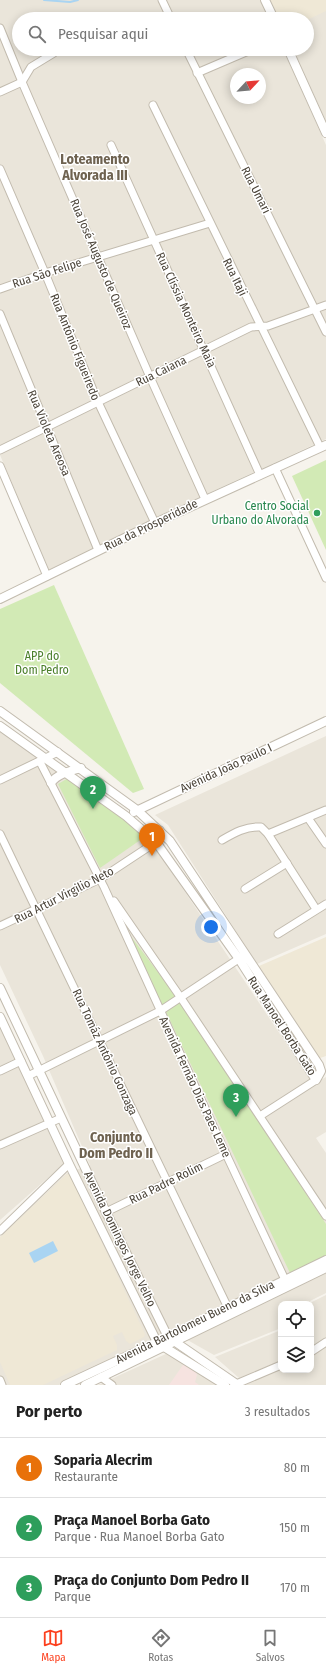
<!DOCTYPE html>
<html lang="pt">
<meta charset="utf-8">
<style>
:root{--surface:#fff;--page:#f2f2f2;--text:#222;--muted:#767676;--line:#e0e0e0;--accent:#fc3f1d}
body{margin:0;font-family:"Fira Sans Condensed",sans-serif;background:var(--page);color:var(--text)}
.controls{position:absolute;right:12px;bottom:12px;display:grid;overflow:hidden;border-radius:8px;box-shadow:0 2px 10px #0003}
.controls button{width:36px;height:36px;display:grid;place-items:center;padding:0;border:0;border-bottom:1px solid var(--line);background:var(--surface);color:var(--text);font:20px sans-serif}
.compass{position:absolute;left:230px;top:68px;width:36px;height:36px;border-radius:50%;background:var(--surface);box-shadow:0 2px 10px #0003;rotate:64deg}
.you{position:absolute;left:211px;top:927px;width:14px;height:14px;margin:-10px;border:3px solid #fff;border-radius:50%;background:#1a73e8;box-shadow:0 0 0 6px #1a73e833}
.badge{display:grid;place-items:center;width:26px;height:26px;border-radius:50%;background:var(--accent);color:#fff;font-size:13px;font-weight:700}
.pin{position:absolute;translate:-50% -33px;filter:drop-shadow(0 1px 2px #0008)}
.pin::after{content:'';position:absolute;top:21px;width:14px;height:12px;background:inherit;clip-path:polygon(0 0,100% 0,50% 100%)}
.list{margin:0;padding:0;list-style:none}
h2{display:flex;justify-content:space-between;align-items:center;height:52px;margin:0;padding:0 16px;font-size:17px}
h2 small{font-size:13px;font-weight:400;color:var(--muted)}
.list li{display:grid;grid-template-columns:26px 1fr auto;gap:12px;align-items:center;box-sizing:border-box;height:60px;padding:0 16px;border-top:1px solid var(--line)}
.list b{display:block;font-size:15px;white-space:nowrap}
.list p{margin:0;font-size:13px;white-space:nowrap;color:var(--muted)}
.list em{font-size:13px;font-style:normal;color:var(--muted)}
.icon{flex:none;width:22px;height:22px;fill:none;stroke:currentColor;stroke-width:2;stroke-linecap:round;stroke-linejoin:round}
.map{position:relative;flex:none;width:326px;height:1385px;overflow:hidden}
.search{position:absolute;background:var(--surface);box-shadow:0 2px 10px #0003;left:12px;right:12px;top:12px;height:44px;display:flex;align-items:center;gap:10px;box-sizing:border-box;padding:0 14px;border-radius:22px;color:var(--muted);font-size:15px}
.sheet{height:232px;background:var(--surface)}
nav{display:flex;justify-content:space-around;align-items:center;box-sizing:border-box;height:56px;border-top:1px solid var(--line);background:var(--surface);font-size:11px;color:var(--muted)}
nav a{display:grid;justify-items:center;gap:2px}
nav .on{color:var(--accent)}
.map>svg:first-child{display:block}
.residential{fill:#eae5da;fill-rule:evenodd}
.education{fill:#efe8d6}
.medical{fill:#f6e3e0}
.green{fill:#d2eab5}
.water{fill:#a9d4f2}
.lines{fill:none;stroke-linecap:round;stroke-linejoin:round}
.stream{stroke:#a9d4f2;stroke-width:2}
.minor-casing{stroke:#c2bbae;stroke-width:9}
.tertiary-casing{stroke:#c2bbae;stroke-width:10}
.minor{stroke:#fff;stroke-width:7}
.tertiary{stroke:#fff;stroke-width:8}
.leisure-dot{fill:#2e9e5b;stroke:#fff;stroke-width:1.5}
.labels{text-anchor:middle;stroke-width:3;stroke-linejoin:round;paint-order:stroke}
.street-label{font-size:12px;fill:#4b4439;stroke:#fff}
.leisure-label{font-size:12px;fill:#27864d;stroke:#fff;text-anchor:end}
.park-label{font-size:12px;fill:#4a7f2a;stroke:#fff}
.quarter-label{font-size:14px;font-weight:bold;fill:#6e6250;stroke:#fff}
</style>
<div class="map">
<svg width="326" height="1385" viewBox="0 0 326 1385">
<rect width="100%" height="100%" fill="#f6f3ec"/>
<g class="residential">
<path d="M0 0H260L269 19H19V49H283L326 145V439L198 498 49 570 0 455ZM236 74H260V98H236Z"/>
<polygon points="326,0 326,121 293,49 307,49 307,19"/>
<polygon points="0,730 39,756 151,841 308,1076 317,1082 326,1077 326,1132 316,1138 326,1153 326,1293 310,1301 310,1304 281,1304 281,1328 214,1355 175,1333 150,1341 59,1385 0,1385 0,1237 67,1173 90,1165 43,1056 0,965"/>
<polygon points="326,736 326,934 257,964 168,825 155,815"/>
<polygon points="0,1023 67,1161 0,1220"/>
<polygon points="326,1295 326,1385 247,1385 215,1357 281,1330 281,1370 311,1370 312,1302"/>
<polygon points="168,1353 218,1385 98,1385"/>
</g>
<g class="education">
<polygon points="268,0 326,0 326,11 307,20 276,19"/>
<polygon points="326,937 326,1056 320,1058 259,966"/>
<polygon points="67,1174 70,1175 145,1334 144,1337 130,1344 126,1341 122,1332 113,1336 117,1345 117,1350 43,1385 10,1385 0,1362 0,1237"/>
</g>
<polygon class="medical" points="185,1362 195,1370 197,1375 195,1382 199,1385 169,1385"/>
<g class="green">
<polygon points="326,460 326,550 292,476"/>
<polygon points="54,585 144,789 133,793 0,683 0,609"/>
<polygon points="70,777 149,834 100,868 58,784"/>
<polygon points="121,923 178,999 326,1224 326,1257 290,1273 165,1010"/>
</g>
<polygon class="water" points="53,1241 58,1251 34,1263 29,1253"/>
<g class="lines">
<polyline class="stream" points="44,0 70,2 78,0"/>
<defs>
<g id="minor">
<polyline points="162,0 171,19"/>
<polyline points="0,28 22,82 150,377 205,499"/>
<polyline points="186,49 326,332"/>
<polyline points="197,73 253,49"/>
<polyline points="0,92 22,82 31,67 54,53"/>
<polyline points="153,105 320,447"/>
<polyline points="111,145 260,475"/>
<polyline points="0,169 45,273 98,402 155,523"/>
<polyline points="0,289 45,273 210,223"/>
<polyline points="0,314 98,550"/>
<polyline points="0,450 251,327 268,326 326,305"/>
<polyline points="0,466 47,576"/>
<polyline points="275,468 326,578"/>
<polyline points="40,762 104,887 226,1154 287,1284"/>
<polyline points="0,780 58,752"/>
<polyline points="308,818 326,844"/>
<polyline points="0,834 230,1312"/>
<polyline points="268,834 326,810"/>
<path d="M222 840C234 833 246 826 261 827L268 834 316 909"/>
<polyline points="245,889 287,863"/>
<polyline points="114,901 181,998 326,1216"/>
<polyline points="0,926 100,879 156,842 160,830"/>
<polyline points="278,934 326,904"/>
<polyline points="0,1071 21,1061"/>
<polyline points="28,1076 160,1011 243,956"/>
<polyline points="260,1116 316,1080"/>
<polyline points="0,1145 61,1118"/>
<polyline points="106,1212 226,1154"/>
<polyline points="0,1231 69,1164"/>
<polyline points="311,1352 326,1342"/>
<polyline points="101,1377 112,1385"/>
<polyline points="0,1380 2,1385"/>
<polyline points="234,1385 281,1365"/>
</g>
<g id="tertiary">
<polyline points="265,0 274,19"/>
<polyline points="288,49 326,133"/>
<polyline points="0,599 155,523 326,445"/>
<polyline points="0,711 137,810 170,841 319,1065 321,1071 316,1080 239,959 156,842 126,816 0,726"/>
<path d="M51 783C57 774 70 771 81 768"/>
<polyline points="134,812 326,721"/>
<polyline points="0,988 106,1212 168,1337 238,1385"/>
<polyline points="0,1017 69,1164 157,1342"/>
<polyline points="161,1345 225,1385"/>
<polyline points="65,1385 168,1337 326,1260"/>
<polyline points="85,1385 326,1268"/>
</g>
</defs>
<use href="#minor" class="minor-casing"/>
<use href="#tertiary" class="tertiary-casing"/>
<use href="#minor" class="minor"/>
<use href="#tertiary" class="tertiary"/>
</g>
<circle class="leisure-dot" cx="317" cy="513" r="4"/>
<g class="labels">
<g class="street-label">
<text transform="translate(256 190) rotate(63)" y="4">Rua Umari</text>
<text transform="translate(101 264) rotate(67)" y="4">Rua José Augusto de Queiroz</text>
<text transform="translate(47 273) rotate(-18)" y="4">Rua São Felipe</text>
<text transform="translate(235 277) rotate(64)" y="4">Rua Itaji</text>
<text transform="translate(186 310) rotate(65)" y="4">Rua Clíssia Monteiro Maia</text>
<text transform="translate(75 347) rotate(68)" y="4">Rua Antônio Figueiredo</text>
<text transform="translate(161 371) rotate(-26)" y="4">Rua Caiana</text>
<text transform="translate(49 433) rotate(67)" y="4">Rua Violeta Areosa</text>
<text transform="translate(151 525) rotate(-26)" y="4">Rua da Prosperidade</text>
<text transform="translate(226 768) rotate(-25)" y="4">Avenida João Paulo I</text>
<text transform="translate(64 895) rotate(-27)" y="4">Rua Artur Virgilio Neto</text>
<text transform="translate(282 1026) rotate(57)" y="4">Rua Manoel Borba Gato</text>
<text transform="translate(105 1052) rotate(65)" y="4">Rua Tomáz Antônio Gonzaga</text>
<text transform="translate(195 1087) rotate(65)" y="4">Avenida Fernão Dias Paes Leme</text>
<text transform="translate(166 1183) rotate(-26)" y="4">Rua Padre Rolim</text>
<text transform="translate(120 1239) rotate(64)" y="4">Avenida Domingos Jorge Velho</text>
<text transform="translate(195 1322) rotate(-26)" y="4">Avenida Bartolomeu Bueno da Silva</text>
</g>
<g class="leisure-label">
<text x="309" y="510">Centro Social<tspan x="309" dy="14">Urbano do Alvorada</tspan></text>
</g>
<g class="park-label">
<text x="42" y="660">APP do<tspan x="42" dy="14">Dom Pedro</tspan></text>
</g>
<g class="quarter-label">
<text x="95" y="164">Loteamento<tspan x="95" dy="16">Alvorada III</tspan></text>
<text x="116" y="1142">Conjunto<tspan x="116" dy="16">Dom Pedro II</tspan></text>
</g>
</g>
</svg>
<div class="controls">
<button><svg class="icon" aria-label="locate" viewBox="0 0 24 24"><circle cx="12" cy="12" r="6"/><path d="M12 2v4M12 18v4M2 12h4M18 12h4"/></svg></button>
<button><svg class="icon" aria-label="layers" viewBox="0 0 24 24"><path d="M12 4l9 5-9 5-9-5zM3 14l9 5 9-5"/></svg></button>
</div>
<svg class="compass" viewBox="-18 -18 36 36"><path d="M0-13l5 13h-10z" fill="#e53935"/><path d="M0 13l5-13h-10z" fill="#767676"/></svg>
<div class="you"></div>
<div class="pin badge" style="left:152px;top:856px;background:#e8710a">1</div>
<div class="pin badge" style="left:93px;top:809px;background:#2e9e5b">2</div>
<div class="pin badge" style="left:236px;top:1117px;background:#2e9e5b">3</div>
<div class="search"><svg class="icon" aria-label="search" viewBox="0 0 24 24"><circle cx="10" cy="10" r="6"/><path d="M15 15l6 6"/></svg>Pesquisar aqui</div>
</div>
<section class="sheet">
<h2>Por perto<small>3 resultados</small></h2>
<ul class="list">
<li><span class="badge" style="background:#e8710a">1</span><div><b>Soparia Alecrim</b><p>Restaurante</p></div><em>80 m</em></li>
<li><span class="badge" style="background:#2e9e5b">2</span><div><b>Praça Manoel Borba Gato</b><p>Parque · Rua Manoel Borba Gato</p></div><em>150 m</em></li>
<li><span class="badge" style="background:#2e9e5b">3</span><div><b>Praça do Conjunto Dom Pedro II</b><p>Parque</p></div><em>170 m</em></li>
</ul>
</section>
<nav>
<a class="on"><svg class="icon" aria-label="map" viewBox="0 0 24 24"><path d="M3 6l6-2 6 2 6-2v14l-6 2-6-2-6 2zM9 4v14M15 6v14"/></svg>Mapa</a>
<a><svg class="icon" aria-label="directions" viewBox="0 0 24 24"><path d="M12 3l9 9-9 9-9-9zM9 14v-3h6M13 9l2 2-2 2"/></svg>Rotas</a>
<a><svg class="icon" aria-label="saved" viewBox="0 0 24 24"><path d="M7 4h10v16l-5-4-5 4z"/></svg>Salvos</a>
</nav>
